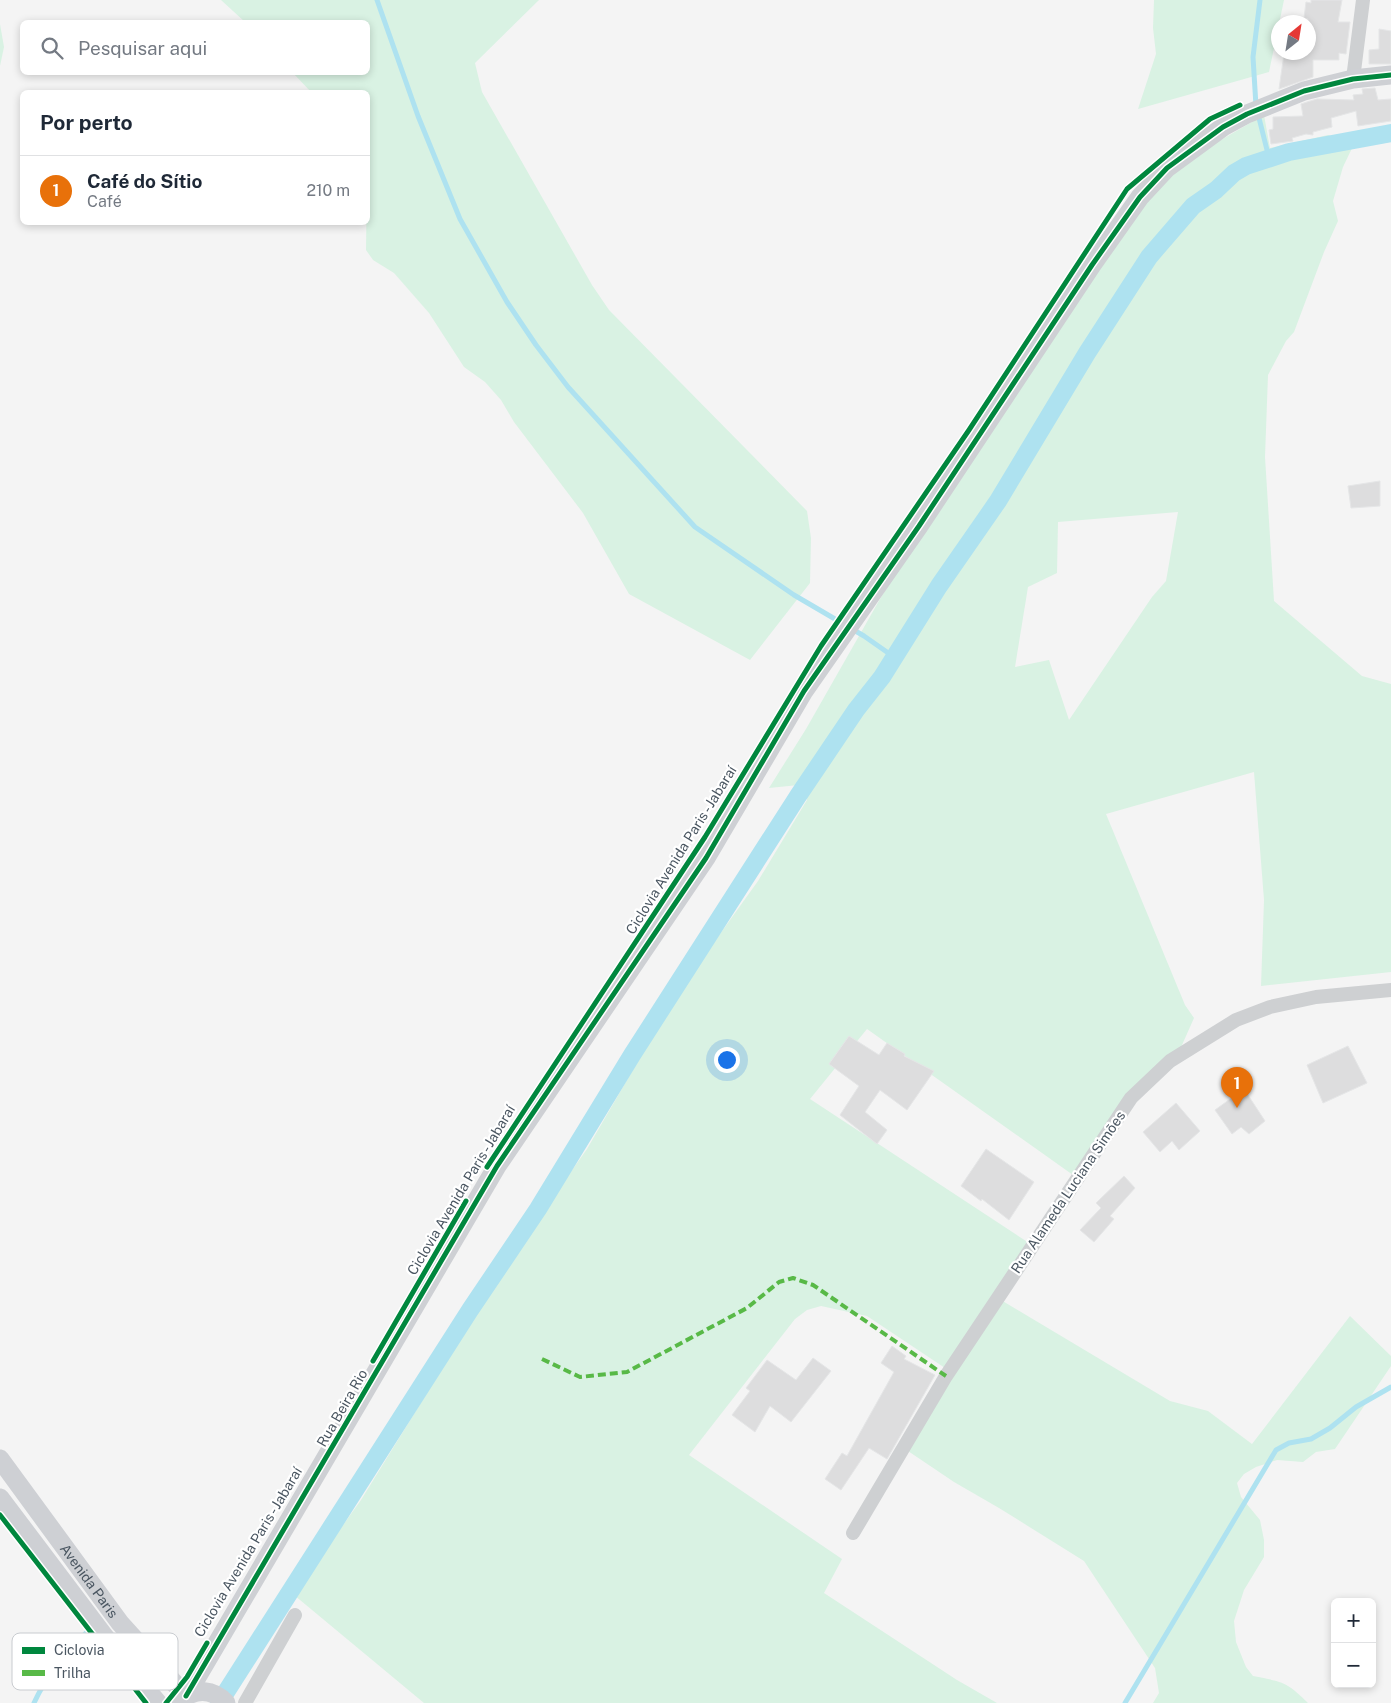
<!DOCTYPE html>
<html lang="pt">
<meta charset="utf-8">
<style>
:root{--surface:#fff;--page:#f2f2f3;--text:#1f2937;--muted:#747a83;--line:#e0e1e3;--accent:#d93025}
body{margin:0;font-family:"Public Sans",sans-serif;background:var(--page);color:var(--text)}
.controls{position:absolute;right:15px;bottom:15px;display:grid;overflow:hidden;border-radius:8px;box-shadow:0 2px 8px #0003}
.controls button{width:45px;height:45px;display:grid;place-items:center;padding:0;border:0;border-bottom:1px solid var(--line);background:var(--surface);color:var(--text);font:25px sans-serif}
.compass{position:absolute;left:1271px;top:15px;width:45px;height:45px;border-radius:50%;background:var(--surface);box-shadow:0 2px 8px #0003;rotate:30deg}
.you{position:absolute;left:726px;top:1059px;width:18px;height:18px;margin:-12px;border:4px solid #fff;border-radius:50%;background:#1a73e8;box-shadow:0 0 0 8px #1a73e833}
.badge{display:grid;place-items:center;width:32px;height:32px;border-radius:50%;background:var(--accent);color:#fff;font-size:16px;font-weight:700}
.pin{position:absolute;translate:-50% -41px;filter:drop-shadow(0 1px 2px #0008)}
.pin::after{content:'';position:absolute;top:26px;width:18px;height:15px;background:inherit;clip-path:polygon(0 0,100% 0,50% 100%)}
.list{margin:0;padding:0;list-style:none}
h2{display:flex;justify-content:space-between;align-items:center;height:65px;margin:0;padding:0 20px;font-size:21px}
h2 small{font-size:16px;font-weight:400;color:var(--muted)}
.list li{display:grid;grid-template-columns:32px 1fr auto;gap:15px;align-items:center;box-sizing:border-box;height:70px;padding:0 20px;border-top:1px solid var(--line)}
.list b{display:block;font-size:19px;white-space:nowrap}
.list p{margin:0;font-size:16px;white-space:nowrap;color:var(--muted)}
.list em{font-size:16px;font-style:normal;color:var(--muted)}
.icon{flex:none;width:28px;height:28px;fill:none;stroke:currentColor;stroke-width:2;stroke-linecap:round;stroke-linejoin:round}
.map{position:relative;flex:none;width:1391px;height:1703px;overflow:hidden}
.search{position:absolute;background:var(--surface);box-shadow:0 2px 8px #0003;left:20px;top:20px;width:350px;height:55px;display:flex;align-items:center;gap:12px;box-sizing:border-box;padding:0 18px;border-radius:8px;color:var(--muted);font-size:19px}
.panel{position:absolute;background:var(--surface);box-shadow:0 2px 8px #0003;left:20px;top:90px;width:350px;height:135px;border-radius:8px}
.map>svg:first-child{display:block}
.green{fill:#d9f2e3;fill-rule:evenodd}
.lines{fill:none;stroke-linecap:round;stroke-linejoin:round}
.stream{stroke:#aee2f0;stroke-width:5}
.canal{stroke:#aee2f0;stroke-width:18}
.building{fill:#ddddde;stroke:#e5e6e7}
.street{stroke:#ced0d2;stroke-width:14}
.secondary{stroke:#ced0d4;stroke-width:19}
.quiet{stroke:#58b947;stroke-width:4;stroke-dasharray:8 4;stroke-linecap:butt}
.cycleway-casing{stroke:#fff;stroke-width:8}
.cycleway{stroke:#00873e;stroke-width:5}
.labels{text-anchor:middle;stroke-width:4.5;stroke-linejoin:round;paint-order:stroke}
.street-label{font-size:14px;fill:#4a5661;stroke:#fff}
.key{fill:#fff;stroke:#c9ccd0;stroke-width:1}
.key-label{font-size:14px;fill:#4a5661}
</style>
<div class="map">
<svg width="1391" height="1703" viewBox="0 0 1391 1703">
<rect width="100%" height="100%" fill="#f4f4f4"/>
<g class="green">
<polygon points="221,0 539,0 475,63 482,92 592,285 609,310 807,511 811,538 810,583 750,660 629,594 583,513 514,422 501,400 485,382 464,367 429,313 394,273 373,260 366,250 368,92 311,92 293,73 368,72 368,22 245,22"/>
<polygon points="1154,0 1284,0 1269,72 1138,109 1156,54 1153,28"/>
<polygon points="0,24 4,47 0,66"/>
<path d="M1264 115 1270 148 1328 135 1354 144 1343 167 1333 201 1338 221 1324 252 1294 332 1286 341 1268 375 1265 457 1274 601 1362 676 1391 684V972L1261 986 1264 900 1254 772 1106 814 1185 1005 1194 1018 1178 1054 1073 1175 867 1029 810 1099 1032 1245 1001 1300 1170 1401 1208 1411 1252 1444 1350 1316 1391 1356V1366L1335 1449 1316 1452 1303 1462 1277 1460 1256 1467 1244 1474 1237 1483 1241 1497 1260 1520 1264 1540V1557L1244 1590 1234 1621 1236 1642 1246 1667 1253 1676C1283 1682 1286 1681 1308 1703H1153L1159 1693 1155 1668 1084 1561 999 1508 954 1482 908 1451 954 1374 867 1316 821 1306 807 1310 795 1319 689 1455 842 1559 824 1593 957 1680 997 1703H424L294 1595 305 1578 361 1500 512 1255 587 1149 645 1049 702 959 758 881 807 800 805 791H796L799 785 769 788 806 729 884 592 1124 223 1171 173 1207 148ZM1178 512 1166 581 1152 597 1069 720 1049 660 1015 667 1028 587 1057 573 1058 522Z"/>
</g>
<g class="lines">
<g class="stream">
<polyline points="377,0 418,116 460,219 507,302 536,345 568,387 695,527 794,595 864,636 894,657"/>
<polyline points="1256,106 1253,57 1260,0"/>
<polyline points="1258,114 1269,158"/>
<path d="M34 1703C47 1674 69 1649 92 1627"/>
<polyline points="1125,1703 1276,1450 1289,1443 1311,1439 1330,1428 1356,1407 1391,1387"/>
</g>
<polyline class="canal" points="219,1703 470,1310 538,1209 632,1055 798,796 856,710 882,677 939,586 998,501 1087,353 1149,257 1193,206 1216,190 1234,173 1246,166 1289,152 1391,133"/>
</g>
<g class="building">
<polygon points="1311,0 1342,0 1338,22 1350,22 1346,54 1339,53 1339,60 1313,60 1313,77 1279,89 1284,54 1299,55 1299,52 1308,52 1308,19 1304,18 1306,2 1311,3"/>
<polygon points="1379,29 1391,31 1391,64 1369,64 1369,50 1379,49"/>
<polygon points="1375,88 1378,100 1391,99 1391,121 1358,126 1356,111 1331,118 1332,127 1313,132 1313,135 1306,134 1292,138 1293,141 1271,144 1269,130 1273,129 1273,117 1303,116 1301,104 1307,102 1317,99 1354,100 1353,95 1363,94 1362,89"/>
<polygon points="1380,481 1380,506 1351,508 1348,486"/>
<polygon points="849,1036 879,1055 887,1043 905,1054 904,1056 934,1071 907,1110 880,1090 865,1112 887,1130 877,1144 840,1115 859,1086 829,1064"/>
<polygon points="1348,1046 1367,1083 1323,1103 1307,1065"/>
<polygon points="1244,1089 1265,1121 1249,1134 1241,1127 1232,1134 1215,1110"/>
<polygon points="1176,1103 1200,1131 1179,1150 1172,1141 1160,1152 1143,1132"/>
<polygon points="986,1149 1034,1182 1009,1220 982,1199 981,1201 961,1186"/>
<polygon points="1124,1176 1135,1188 1110,1216 1114,1219 1094,1242 1080,1230 1101,1208 1096,1203"/>
<polygon points="892,1346 906,1356 904,1359 935,1375 887,1459 869,1448 841,1490 825,1479 842,1453 847,1456 894,1372 881,1363"/>
<polygon points="813,1358 831,1371 791,1422 770,1406 755,1432 732,1415 750,1391 746,1388 767,1360 796,1380"/>
</g>
<g class="lines">
<g class="street">
<polyline points="1353,79 1363,0"/>
<polyline points="853,1533 946,1376 1131,1098 1170,1061 1236,1020 1270,1007 1316,997 1391,990"/>
<polyline points="245,1703 295,1615"/>
</g>
<g class="secondary">
<path id="s1" d="M0 1459 120 1623 186 1696"/>
<polyline points="0,1498 126,1665 158,1703"/>
<polyline points="186,1696 497,1166 706,858 804,691 919,526 1092,265 1140,197 1167,168 1223,127 1247,114 1304,91 1353,79 1391,75"/>
<path d="M181 1700C196 1688 213 1689 226 1703"/>
</g>
<polyline class="quiet" points="542,1359 580,1377 627,1372 747,1308 779,1282 793,1278 813,1285 946,1376"/>
<defs>
<g id="cycleway">
<polyline points="487,1167 705,837 821,646 969,430 1127,189 1210,119 1240,105"/>
<polyline points="373,1361 466,1201"/>
<polyline points="0,1515 146,1703"/>
<polyline points="186,1696 497,1166 706,858 804,691 919,526 1092,265 1140,197 1167,168 1223,127 1247,114 1304,91 1353,79 1391,75"/>
<polyline points="166,1703 187,1677 207,1643"/>
</g>
</defs>
<use href="#cycleway" class="cycleway-casing"/>
<use href="#cycleway" class="cycleway"/>
</g>
<g class="labels">
<g class="street-label">
<text transform="translate(681 850) rotate(-58)" y="5">Ciclovia Avenida Paris - Jabaraí</text>
<text transform="translate(461 1190) rotate(-59)" y="5">Ciclovia Avenida Paris - Jabaraí</text>
<text transform="translate(1068 1192) rotate(-56)" y="5">Rua Alameda Luciana Simões</text>
<text transform="translate(342 1408) rotate(-60)" y="5">Rua Beira Rio</text>
<text transform="translate(248 1552) rotate(-59)" y="5">Ciclovia Avenida Paris - Jabaraí</text>
<text dy="5" stroke="none"><textPath href="#s1" startOffset="151">Avenida Paris</textPath></text>
</g>
</g>
<rect x="12" y="1633" width="166" height="57" rx="8" class="key"/>
<rect x="22" y="1647" width="23" height="7" fill="#00873e"/>
<rect x="22" y="1670" width="23" height="6" fill="#58b947"/>
<g class="key-label">
<text x="54" y="1655">Ciclovia</text>
<text x="54" y="1678">Trilha</text>
</g>
</svg>
<div class="controls">
<button>+</button>
<button>−</button>
</div>
<svg class="compass" viewBox="-18 -18 36 36"><path d="M0-13l5 13h-10z" fill="#e53935"/><path d="M0 13l5-13h-10z" fill="#747a83"/></svg>
<div class="you"></div>
<div class="pin badge" style="left:1237px;top:1108px;background:#e8710a">1</div>
<div class="search"><svg class="icon" aria-label="search" viewBox="0 0 24 24"><circle cx="10" cy="10" r="6"/><path d="M15 15l6 6"/></svg>Pesquisar aqui</div>
<section class="panel">
<h2>Por perto<small></small></h2>
<ul class="list">
<li><span class="badge" style="background:#e8710a">1</span><div><b>Café do Sítio</b><p>Café</p></div><em>210 m</em></li>
</ul>
</section>
</div>
